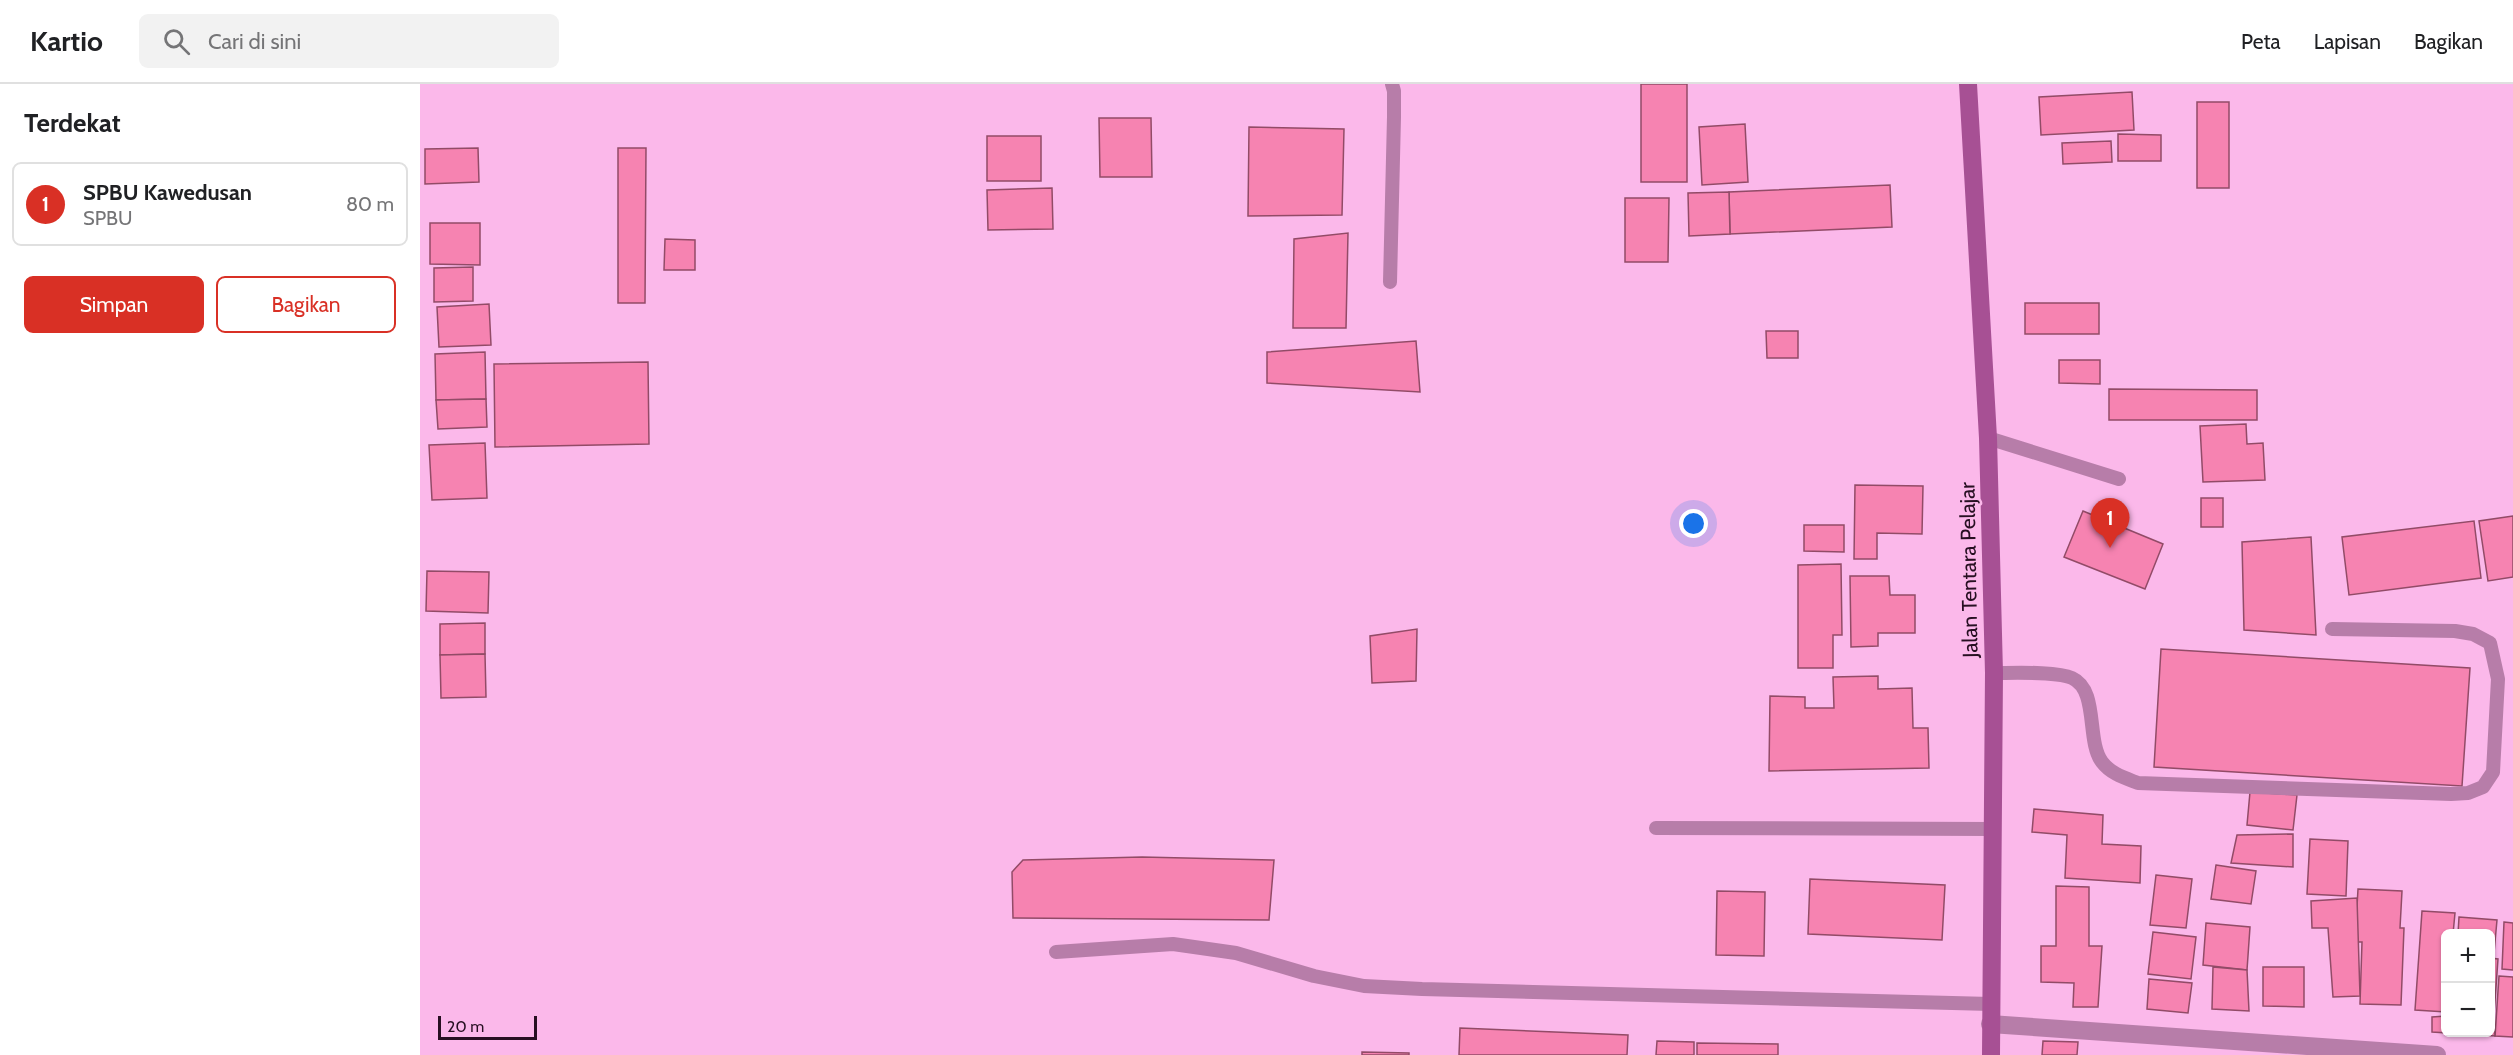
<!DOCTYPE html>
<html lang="id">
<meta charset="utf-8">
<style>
:root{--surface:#fff;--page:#f2f2f2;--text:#202124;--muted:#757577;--line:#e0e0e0;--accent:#d93025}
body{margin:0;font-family:Cabin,sans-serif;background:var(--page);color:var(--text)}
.controls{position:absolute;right:18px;bottom:18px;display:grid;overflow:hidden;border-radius:9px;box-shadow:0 2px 4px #0004}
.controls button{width:54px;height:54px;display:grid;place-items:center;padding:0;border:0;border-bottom:2px solid var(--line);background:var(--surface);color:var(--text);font:30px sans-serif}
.scale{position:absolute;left:18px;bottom:15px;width:99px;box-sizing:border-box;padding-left:6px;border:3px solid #270f22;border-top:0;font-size:16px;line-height:21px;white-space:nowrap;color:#270f22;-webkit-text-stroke:4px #fbb8ea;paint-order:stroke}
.you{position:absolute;left:1274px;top:440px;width:21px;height:21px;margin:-15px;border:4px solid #fff;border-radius:50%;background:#1a73e8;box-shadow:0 0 0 9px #1a73e833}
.badge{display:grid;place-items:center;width:39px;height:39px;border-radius:50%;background:var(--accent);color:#fff;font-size:20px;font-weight:700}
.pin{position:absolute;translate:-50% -50px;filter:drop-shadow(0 2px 3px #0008)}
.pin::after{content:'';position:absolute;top:32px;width:21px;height:18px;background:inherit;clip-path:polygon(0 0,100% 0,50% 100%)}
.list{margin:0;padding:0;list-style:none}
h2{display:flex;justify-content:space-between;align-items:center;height:78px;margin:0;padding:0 24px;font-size:26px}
h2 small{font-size:20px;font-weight:400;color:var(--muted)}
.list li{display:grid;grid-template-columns:39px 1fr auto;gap:18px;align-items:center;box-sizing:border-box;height:84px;margin:0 12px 12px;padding:0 12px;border:2px solid var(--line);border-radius:9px}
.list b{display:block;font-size:22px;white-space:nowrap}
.list p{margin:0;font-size:20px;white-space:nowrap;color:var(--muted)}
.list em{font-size:20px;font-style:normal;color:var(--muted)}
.actions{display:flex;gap:12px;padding:18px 24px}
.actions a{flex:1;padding:14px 0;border:2px solid var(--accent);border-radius:9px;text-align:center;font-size:21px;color:var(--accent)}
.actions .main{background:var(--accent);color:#fff}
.icon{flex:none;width:33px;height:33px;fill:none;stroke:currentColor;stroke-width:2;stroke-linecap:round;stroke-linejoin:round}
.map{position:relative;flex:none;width:2093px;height:971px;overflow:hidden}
header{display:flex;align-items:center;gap:36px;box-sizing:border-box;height:84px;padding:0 30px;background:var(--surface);border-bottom:2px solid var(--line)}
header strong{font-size:28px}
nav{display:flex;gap:33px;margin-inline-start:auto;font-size:21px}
.search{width:420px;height:54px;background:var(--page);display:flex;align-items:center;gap:15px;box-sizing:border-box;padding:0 21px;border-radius:9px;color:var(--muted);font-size:22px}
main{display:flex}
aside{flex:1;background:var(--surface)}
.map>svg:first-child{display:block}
.building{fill:#f683b1;stroke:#924b67;stroke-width:1.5}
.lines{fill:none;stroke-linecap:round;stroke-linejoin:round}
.lane{stroke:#b77da9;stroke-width:14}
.street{stroke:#b77da9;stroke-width:18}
.secondary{stroke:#a75094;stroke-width:18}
.labels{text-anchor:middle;stroke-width:5;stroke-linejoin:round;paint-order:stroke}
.street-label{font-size:21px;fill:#270f22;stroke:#fbb8ea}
</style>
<header>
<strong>Kartio</strong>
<div class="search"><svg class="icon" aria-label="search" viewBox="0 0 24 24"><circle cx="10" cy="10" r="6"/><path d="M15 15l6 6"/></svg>Cari di sini</div>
<nav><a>Peta</a><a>Lapisan</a><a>Bagikan</a></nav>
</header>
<main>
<aside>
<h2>Terdekat<small></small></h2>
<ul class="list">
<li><span class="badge">1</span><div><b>SPBU Kawedusan</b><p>SPBU</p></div><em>80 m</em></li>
</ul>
<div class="actions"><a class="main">Simpan</a><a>Bagikan</a></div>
</aside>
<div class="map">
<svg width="2093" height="971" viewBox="0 0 2093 971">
<rect width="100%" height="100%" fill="#fbb8ea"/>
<g class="building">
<rect x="1221" y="0" width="46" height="98"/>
<polygon points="1712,8 1714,46 1621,51 1619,13"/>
<rect x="1777" y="18" width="32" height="86"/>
<polygon points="679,34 731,34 732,93 680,93"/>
<polygon points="1325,40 1328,98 1282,101 1279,43"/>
<polygon points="829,43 924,45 922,131 828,132"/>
<polygon points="1698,50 1741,51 1741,77 1698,77"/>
<rect x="567" y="52" width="54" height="45"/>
<polygon points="1691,57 1692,78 1643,80 1642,59"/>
<polygon points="58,64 59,98 5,100 5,65"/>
<polygon points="198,64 226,64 225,219 198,219"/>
<polygon points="1470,101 1472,143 1310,150 1309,108"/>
<polygon points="632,104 633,145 568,146 567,106"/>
<polygon points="1309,108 1310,150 1269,152 1268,109"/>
<polygon points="1205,114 1249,114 1248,178 1205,178"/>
<polygon points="10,139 60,139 60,181 10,180"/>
<polygon points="928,149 926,244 873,244 874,155"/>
<polygon points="245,155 275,156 275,186 244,186"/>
<polygon points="53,183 53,217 14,218 14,184"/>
<rect x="1605" y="219" width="74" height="31"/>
<polygon points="69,220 71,261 19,263 17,223"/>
<polygon points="1346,247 1378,247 1378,274 1347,274"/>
<polygon points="996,257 1000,308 847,299 847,268"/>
<polygon points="65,268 66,315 16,316 15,270"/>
<polygon points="1639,276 1680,276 1680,300 1639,299"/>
<polygon points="228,278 229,360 75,363 74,280"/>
<polygon points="1689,305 1837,306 1837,336 1689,336"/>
<polygon points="66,315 67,343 18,345 16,316"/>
<polygon points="1826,340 1827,360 1843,359 1845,396 1783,398 1780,342"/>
<polygon points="65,359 67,414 12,416 9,361"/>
<polygon points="1435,401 1503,402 1502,450 1457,449 1457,475 1434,475"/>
<rect x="1781" y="414" width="22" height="29"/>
<polygon points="1663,427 1743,460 1725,505 1644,473"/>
<polygon points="2093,432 2093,493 2068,497 2059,437"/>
<polygon points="2054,437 2061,494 1929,511 1922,453"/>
<polygon points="1384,441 1424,441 1424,468 1384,467"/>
<polygon points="1891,453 1896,551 1824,546 1822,458"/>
<polygon points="1421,480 1422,551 1413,551 1413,584 1378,584 1378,481"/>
<polygon points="7,487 69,488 68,529 6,527"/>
<polygon points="1430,492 1469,492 1470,511 1495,511 1495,549 1458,549 1458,562 1431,563"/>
<polygon points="65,539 65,570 20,571 20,540"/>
<polygon points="997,545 996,597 952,599 950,552"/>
<polygon points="1741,565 2050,584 2042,702 1734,683"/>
<polygon points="65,570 66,613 21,614 20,571"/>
<polygon points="1458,592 1458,605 1492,604 1493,644 1508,644 1509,684 1349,687 1350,612 1385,613 1385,624 1414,624 1413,593"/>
<polygon points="1830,708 1877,711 1873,746 1827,741"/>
<polygon points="1614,725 1683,731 1682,760 1721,762 1720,799 1645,794 1647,751 1612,748"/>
<polygon points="1873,750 1873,783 1811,779 1817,751"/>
<polygon points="1890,755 1928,757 1926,812 1887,810"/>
<polygon points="722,773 854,776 849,836 593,834 592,788 603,776"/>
<polygon points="1796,781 1836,787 1831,820 1791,815"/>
<polygon points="1736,791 1772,795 1766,844 1730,841"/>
<polygon points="1390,795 1525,801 1522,856 1388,850"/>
<polygon points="1636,802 1669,803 1669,862 1682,862 1678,923 1653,923 1654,899 1621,898 1621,862 1636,862"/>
<polygon points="1938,805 1982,807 1980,844 1984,844 1981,921 1940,920 1942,858 1935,858"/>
<polygon points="1297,807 1345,808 1344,872 1296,871"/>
<polygon points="1937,814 1940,912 1913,913 1908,844 1892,844 1891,817"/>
<polygon points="2002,827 2035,829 2033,850 2026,850 2026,928 1995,926"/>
<polygon points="2039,833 2077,836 2074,869 2070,869 2070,850 2038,850"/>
<polygon points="2084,838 2093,839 2093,886 2082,885"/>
<polygon points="1786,839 1830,843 1827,886 1783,881"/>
<polygon points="1733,848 1776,853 1771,895 1728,890"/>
<polygon points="2070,874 2078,875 2074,931 2070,931"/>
<polygon points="1793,883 1827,886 1829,927 1792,925"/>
<polygon points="1843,883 1884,883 1884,923 1843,922"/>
<polygon points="2079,892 2093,893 2093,953 2075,952"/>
<polygon points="1729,895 1772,899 1768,929 1727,925"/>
<polygon points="2070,931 2074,931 2075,952 2012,948 2012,933 2026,932 2026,948 2070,948"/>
<polygon points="1040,944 1208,951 1207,971 1039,971"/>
<polygon points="1237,957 1274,958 1274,971 1236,971"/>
<polygon points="1623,957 1658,958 1657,971 1622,971"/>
<polygon points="1277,959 1358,960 1358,971 1277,971"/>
<polygon points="942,968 989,969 989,971 942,971"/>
</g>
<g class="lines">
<g class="lane">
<polyline points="970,198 974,33 974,7 972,0"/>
<polyline points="1568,354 1699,395"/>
<path d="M1574 589C1593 589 1637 587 1652 594 1679 606 1666 657 1682 678 1691 690 1705 694 1718 699L2031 710 2048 709 2063 703 2073 688 2078 595 2070 559 2053 550 2035 547 1912 545"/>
<polyline points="1236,744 1573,745"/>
<polyline points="636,868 753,860 816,869 894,892 944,902 1002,905 1571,920"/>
</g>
<polyline class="street" points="1570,940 2017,971"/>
<polyline class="secondary" points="1548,0 1568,354 1574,589 1571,971"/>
</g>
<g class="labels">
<g class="street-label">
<text transform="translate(1549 486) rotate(-91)" y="7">Jalan Tentara Pelajar</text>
</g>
</g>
</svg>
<div class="controls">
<button>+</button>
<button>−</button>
</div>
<div class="scale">20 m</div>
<div class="you"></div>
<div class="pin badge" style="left:1690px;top:464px">1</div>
</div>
</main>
